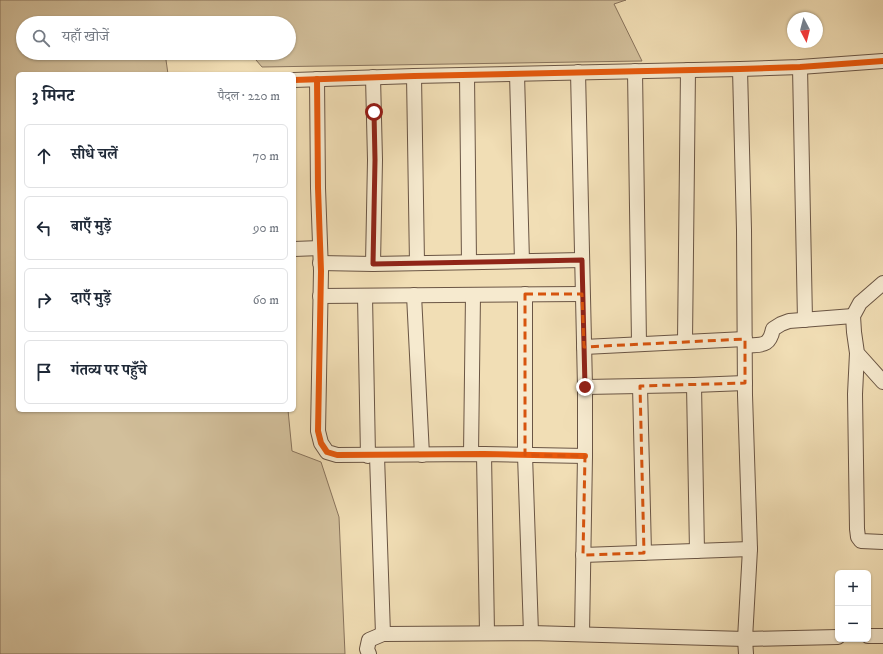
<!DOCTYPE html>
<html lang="hi">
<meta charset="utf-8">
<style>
:root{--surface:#fff;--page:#f6f6f7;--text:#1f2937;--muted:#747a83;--line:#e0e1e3}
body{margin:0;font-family:"IM FELL DW Pica","Noto Serif Devanagari",serif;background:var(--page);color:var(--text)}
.controls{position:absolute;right:12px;bottom:12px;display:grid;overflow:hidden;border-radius:6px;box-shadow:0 1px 3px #0004}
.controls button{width:36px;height:36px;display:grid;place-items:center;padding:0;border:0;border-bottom:1px solid var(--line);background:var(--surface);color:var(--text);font:20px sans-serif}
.compass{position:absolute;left:787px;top:12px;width:36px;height:36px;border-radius:50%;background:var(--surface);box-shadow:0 1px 3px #0004;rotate:173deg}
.stop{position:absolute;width:12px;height:12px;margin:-9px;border:3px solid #8f2418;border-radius:50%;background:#fff}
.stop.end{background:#8f2418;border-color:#fff;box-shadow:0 1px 4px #0008}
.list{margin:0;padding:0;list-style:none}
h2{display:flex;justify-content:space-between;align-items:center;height:52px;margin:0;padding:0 16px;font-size:17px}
h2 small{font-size:13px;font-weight:400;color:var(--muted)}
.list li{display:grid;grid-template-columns:26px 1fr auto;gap:12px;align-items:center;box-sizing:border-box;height:64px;margin:0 8px 8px;padding:0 8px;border:1px solid var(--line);border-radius:6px}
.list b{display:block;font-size:15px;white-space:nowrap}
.list em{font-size:13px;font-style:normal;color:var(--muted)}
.icon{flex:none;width:22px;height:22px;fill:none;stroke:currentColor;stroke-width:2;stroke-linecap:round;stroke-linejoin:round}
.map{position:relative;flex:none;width:883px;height:654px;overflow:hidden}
.search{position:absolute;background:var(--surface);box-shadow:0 1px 3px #0004;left:16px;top:16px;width:280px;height:44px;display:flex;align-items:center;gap:10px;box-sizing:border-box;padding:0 14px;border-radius:22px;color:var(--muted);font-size:15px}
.panel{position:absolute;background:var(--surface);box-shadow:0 1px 3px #0004;left:16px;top:72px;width:280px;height:340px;border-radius:6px}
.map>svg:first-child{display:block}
.green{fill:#d2bf9b;stroke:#88735c}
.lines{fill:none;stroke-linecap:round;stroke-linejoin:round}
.minor-casing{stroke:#6a5544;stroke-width:16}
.minor{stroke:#f6eacf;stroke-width:14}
.cycleway-casing{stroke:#f6eacf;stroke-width:8}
.cycleway{stroke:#e8590c;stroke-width:6}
.route{stroke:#8f2418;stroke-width:5}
.marked{fill:none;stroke:#d7540e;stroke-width:3;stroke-dasharray:8 5;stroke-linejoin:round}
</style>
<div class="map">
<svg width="883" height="654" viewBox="0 0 883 654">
<rect width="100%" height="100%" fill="#f1deb5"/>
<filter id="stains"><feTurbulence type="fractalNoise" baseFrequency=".005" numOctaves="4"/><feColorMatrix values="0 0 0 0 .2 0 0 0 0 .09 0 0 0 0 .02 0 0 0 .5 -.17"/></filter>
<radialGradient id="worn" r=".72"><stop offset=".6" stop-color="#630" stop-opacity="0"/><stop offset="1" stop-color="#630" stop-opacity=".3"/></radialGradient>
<polygon class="green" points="0,0 626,0 614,4 642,61 262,67 250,53 289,53 289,23 23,23 23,53 165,53 168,74 18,74 18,410 288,410 292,451 321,462 339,517 345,654 0,654"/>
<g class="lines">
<defs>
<g id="minor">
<polyline points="800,67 805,320"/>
<polyline points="740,69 744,230 745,395 750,549 745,639 746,654"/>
<polyline points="635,71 639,343"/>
<polyline points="578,72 585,387 585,456 582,634"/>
<polyline points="517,74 522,261"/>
<polyline points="467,75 469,262"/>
<polyline points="414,76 417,263"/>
<polyline points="373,77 375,160 373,264"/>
<polyline points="317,79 318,188 321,271 318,431 321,443 327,452 337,455 484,454 585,456"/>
<polyline points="294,80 414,76 740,69 800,67 883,61"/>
<polyline points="294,249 320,248"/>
<polyline points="320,263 373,264 582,260"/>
<polyline points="883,283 860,303 853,316 854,332 857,353 883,382"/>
<polyline points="525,294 525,455 531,633"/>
<polyline points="414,295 422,455"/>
<polyline points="320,296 582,294"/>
<polyline points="365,296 368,456"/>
<polyline points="685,341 688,70"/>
<path d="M745 346C761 344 769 348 773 329L781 324 789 321 853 316"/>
<polyline points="584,347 745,339"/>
<polyline points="857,353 855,394 857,529 858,537 861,541 883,542"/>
<polyline points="694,385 697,551"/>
<polyline points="640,386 644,553"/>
<polyline points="585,387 694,385 745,383"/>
<polyline points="471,454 473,295"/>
<polyline points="484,454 487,633"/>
<polyline points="377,456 383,634"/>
<polyline points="583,555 750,549"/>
<polyline points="868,636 883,636"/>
<polyline points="369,654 367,649 369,640 383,634 531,633 745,639 838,637"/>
</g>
</defs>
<use href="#minor" class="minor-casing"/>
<use href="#minor" class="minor"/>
<defs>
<g id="cycleway">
<polyline points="317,79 318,188 321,271 318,431 321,443 327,452 337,455 484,454 585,456"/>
<polyline points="294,80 414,76 740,69 800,67 883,61"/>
</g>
</defs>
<use href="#cycleway" class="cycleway-casing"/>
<use href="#cycleway" class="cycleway"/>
</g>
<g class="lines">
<polyline class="route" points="374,112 375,160 373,264 582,260 585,387"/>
</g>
<path class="marked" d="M525 294H582L584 347 745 339V383L640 386 644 553 583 555 585 456 525 455Z"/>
<rect width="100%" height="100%" filter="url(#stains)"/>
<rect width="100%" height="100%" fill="url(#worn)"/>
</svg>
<div class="controls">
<button>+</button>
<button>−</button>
</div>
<svg class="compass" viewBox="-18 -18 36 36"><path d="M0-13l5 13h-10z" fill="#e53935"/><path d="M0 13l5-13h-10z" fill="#747a83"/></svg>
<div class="stop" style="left:374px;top:112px"></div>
<div class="stop end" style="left:585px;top:387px"></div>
<div class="search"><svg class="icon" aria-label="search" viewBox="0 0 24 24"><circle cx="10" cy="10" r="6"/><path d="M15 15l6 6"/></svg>यहाँ खोजें</div>
<section class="panel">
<h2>3 मिनट<small>पैदल · 220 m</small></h2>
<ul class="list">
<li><svg class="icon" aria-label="ahead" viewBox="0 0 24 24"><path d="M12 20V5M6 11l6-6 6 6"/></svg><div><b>सीधे चलें</b></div><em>70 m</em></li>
<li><svg class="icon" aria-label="left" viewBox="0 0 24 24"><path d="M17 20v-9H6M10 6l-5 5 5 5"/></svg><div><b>बाएँ मुड़ें</b></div><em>90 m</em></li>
<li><svg class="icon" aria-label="right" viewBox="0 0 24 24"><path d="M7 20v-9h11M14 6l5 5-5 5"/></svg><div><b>दाएँ मुड़ें</b></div><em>60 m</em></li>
<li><svg class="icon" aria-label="arrive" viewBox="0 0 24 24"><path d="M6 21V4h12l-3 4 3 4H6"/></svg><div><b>गंतव्य पर पहुँचे</b></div></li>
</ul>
</section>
</div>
